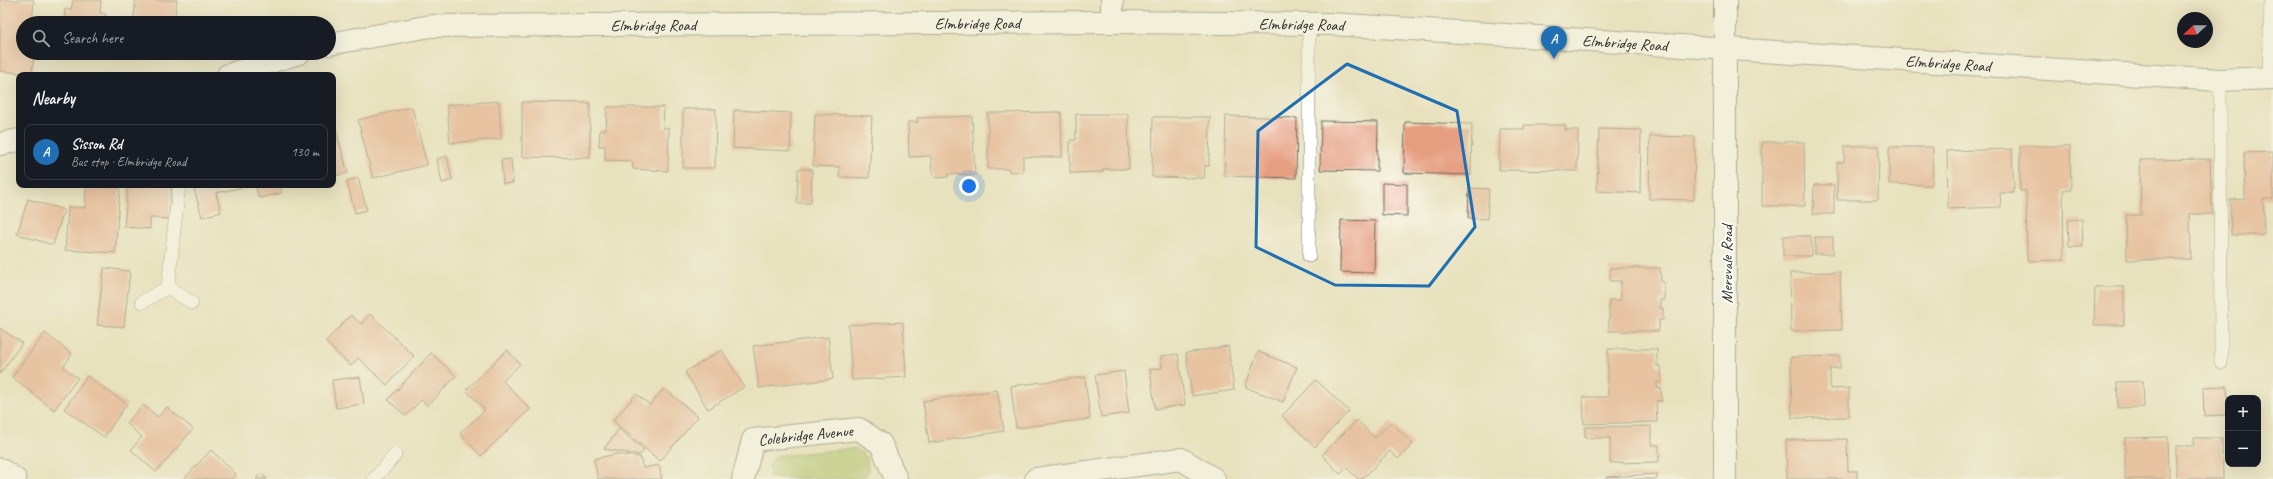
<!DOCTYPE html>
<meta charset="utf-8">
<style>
:root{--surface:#171b24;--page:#242831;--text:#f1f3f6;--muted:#9ea1a6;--line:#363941;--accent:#1f6fb2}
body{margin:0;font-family:Caveat,sans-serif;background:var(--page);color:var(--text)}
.controls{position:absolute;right:12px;bottom:12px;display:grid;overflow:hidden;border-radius:8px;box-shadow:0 4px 16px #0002}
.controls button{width:36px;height:36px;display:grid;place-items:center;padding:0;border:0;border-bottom:1px solid var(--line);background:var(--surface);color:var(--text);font:20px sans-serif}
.compass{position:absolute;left:2177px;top:12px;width:36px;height:36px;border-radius:50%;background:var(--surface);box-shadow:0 4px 16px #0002;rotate:248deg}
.you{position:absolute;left:969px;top:186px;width:14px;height:14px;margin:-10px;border:3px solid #fff;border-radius:50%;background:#1a73e8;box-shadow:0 0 0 6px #1a73e833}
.badge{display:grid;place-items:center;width:26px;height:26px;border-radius:50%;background:var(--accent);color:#fff;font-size:13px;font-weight:700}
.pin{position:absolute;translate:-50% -33px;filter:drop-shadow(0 1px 2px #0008)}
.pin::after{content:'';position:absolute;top:21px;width:14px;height:12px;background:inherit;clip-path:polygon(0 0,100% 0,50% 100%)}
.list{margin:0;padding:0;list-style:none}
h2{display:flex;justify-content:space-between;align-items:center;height:52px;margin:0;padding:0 16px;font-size:17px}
h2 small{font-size:13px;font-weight:400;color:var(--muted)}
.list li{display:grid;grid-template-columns:26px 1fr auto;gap:12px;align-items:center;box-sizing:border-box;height:56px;margin:0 8px 8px;padding:0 8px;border:1px solid var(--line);border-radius:8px}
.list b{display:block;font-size:15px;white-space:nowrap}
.list p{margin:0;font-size:13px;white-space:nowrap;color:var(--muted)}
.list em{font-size:13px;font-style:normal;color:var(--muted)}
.icon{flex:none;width:22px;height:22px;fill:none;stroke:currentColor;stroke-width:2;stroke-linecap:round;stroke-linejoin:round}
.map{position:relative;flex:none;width:2273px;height:479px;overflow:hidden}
.search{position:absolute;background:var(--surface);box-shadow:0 4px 16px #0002;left:16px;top:16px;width:320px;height:44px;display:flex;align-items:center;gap:10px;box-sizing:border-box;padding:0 14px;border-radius:22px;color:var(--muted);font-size:15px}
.panel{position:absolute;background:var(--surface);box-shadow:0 4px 16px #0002;left:16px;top:72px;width:320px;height:116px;border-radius:8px}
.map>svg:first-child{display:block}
.green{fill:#a8c267;stroke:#6a7649}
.building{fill:#e69e80}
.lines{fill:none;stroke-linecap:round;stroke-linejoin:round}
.lane-casing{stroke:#6d6b5e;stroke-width:14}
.street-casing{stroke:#6d6b5e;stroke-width:24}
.secondary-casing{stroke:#6d6b5e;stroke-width:24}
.lane{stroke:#fff;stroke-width:13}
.street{stroke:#fff;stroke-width:22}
.secondary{stroke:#fff;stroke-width:22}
.marked{fill:none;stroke:#1f6fb2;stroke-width:3;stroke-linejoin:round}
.labels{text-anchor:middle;stroke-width:4;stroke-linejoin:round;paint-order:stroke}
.street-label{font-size:16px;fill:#2b2b2b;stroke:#fdfcf7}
</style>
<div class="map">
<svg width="2273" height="479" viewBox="0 0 2273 479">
<rect width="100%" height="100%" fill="#fdfcf7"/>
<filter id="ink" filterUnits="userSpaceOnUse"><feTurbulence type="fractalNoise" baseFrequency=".025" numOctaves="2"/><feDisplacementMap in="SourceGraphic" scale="8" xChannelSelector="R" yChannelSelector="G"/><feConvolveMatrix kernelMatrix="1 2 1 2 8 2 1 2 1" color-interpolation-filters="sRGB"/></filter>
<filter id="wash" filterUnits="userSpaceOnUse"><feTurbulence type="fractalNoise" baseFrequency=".012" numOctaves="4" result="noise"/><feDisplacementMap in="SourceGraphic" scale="16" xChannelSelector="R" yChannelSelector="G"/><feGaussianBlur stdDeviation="0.9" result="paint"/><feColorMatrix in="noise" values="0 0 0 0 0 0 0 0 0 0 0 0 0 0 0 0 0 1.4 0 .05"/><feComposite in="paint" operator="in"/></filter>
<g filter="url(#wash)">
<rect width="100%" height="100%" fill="#e8e1be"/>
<polygon class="green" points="855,448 867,457 868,472 863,479 770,478 769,466 776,456"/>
<g id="blocks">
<g class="building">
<polygon points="0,0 34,0 32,23 23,23 23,53 34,53 32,74 0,71"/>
<polygon points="73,0 101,0 100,13 106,14 105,23 64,23 65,9 71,10"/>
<polygon points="136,0 177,0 174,23 133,23"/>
<polygon points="499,101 501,139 450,143 447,105"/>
<polygon points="522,102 590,103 590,158 522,157"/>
<polygon points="412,107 427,165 373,178 358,120"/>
<polygon points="607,107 664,107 663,128 669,128 668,171 633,169 632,161 605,160 605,146 599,146 600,130 606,130"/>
<polygon points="683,109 716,109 715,168 683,168"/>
<polygon points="734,110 791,113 790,151 733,148"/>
<polygon points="1061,112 1062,157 1023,157 1023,172 1009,172 1009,169 988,169 988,113"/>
<polygon points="815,114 872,116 869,178 839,177 840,167 813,166"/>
<polygon points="1076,114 1128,114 1129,169 1103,169 1103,172 1070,173 1070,140 1076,140"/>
<polygon points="972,116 975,175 948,174 948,177 936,178 932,173 931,156 909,157 908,122 918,122 917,118"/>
<polygon points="1226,116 1297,118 1296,178 1224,176"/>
<polygon points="1153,117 1210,117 1209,166 1205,166 1204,178 1152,177"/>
<polygon points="1321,121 1378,122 1377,171 1320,170"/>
<polygon points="1405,122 1472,124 1471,175 1404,173"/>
<polygon points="1524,125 1565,125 1565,130 1578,130 1577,171 1499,170 1500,129 1524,129"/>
<polygon points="333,127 335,127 348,173 333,176"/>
<polygon points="1599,129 1641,130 1640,193 1597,191"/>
<polygon points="1650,136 1695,137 1694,200 1649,199"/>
<polygon points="1762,142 1804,142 1805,206 1762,206"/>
<polygon points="1844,146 1879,146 1878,200 1837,200 1837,162 1844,162"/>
<polygon points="2020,146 2070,146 2071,190 2063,190 2064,260 2027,261 2026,191 2020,191"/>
<polygon points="1889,147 1933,147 1932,185 1889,184"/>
<polygon points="2012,149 2014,193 2000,193 2001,207 1948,209 1947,151"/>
<polygon points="2273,152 2273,199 2263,199 2264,235 2231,235 2230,200 2245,199 2244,153"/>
<polygon points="447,156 452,180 442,183 437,159"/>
<polygon points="511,159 513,183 503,184 501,160"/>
<polygon points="2210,159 2212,214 2190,214 2191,259 2127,260 2126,215 2141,215 2140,160"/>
<polygon points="798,169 812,169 811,203 797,203"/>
<polygon points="358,178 367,210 355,213 347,181"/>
<polygon points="1382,183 1407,184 1407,216 1382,215"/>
<polygon points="128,185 172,185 169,219 150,218 150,229 124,227"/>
<polygon points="193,185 248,185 248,186 216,193 221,212 202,217"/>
<polygon points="255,185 280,185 282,193 259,198"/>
<polygon points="1814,185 1834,185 1834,214 1813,214"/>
<polygon points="86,186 120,188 115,253 65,250 68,207 85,208"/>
<polygon points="1469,188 1489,189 1487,219 1468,218"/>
<polygon points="28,199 64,210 53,245 17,234"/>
<polygon points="2082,219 2083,247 2069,247 2068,220"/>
<polygon points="1341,220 1375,221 1374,273 1340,272"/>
<polygon points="1783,236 1811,236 1812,256 1783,256"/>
<rect x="1815" y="237" width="18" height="17"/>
<polygon points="104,268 130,271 124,327 97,325"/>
<polygon points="1610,268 1660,268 1661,282 1664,282 1664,300 1660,300 1660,308 1663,308 1663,320 1659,320 1659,331 1609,331 1609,300 1621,300 1621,281 1610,281"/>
<polygon points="1840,272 1842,330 1791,331 1790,273"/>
<polygon points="2095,287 2124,287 2124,325 2094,325"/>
<polygon points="370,314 414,356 387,385 358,358 351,366 325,342 351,315 361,324"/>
<polygon points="903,322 906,377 852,380 848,325"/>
<polygon points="0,328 22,343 0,374"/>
<polygon points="45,333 72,354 63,367 78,378 54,410 12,377"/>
<polygon points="828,337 833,379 759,388 753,346"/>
<polygon points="1228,346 1234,390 1192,396 1186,353"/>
<polygon points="1608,349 1657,349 1657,366 1661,366 1662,382 1657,382 1657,388 1661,388 1662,401 1656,401 1657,422 1584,424 1583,397 1608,397"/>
<polygon points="507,350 520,364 503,381 530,409 481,456 460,433 485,410 466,390"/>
<polygon points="722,350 744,387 708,409 685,372"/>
<polygon points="1258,352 1297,367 1283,402 1245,387"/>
<polygon points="431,353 456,376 428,406 421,400 406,416 388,400"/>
<polygon points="1178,354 1185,405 1155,409 1150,369 1162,368 1161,356"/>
<polygon points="1840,356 1840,368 1830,369 1830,389 1849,388 1849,417 1792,418 1791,357"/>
<polygon points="1124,371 1129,413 1101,417 1095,375"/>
<polygon points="87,376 127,404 104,437 64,409"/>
<polygon points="360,377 364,404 336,408 332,380"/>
<polygon points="1085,377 1090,419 1016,428 1011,386"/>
<polygon points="1316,380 1349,411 1315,447 1282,416"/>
<polygon points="2143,381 2144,407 2118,408 2117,382"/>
<polygon points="2227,386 2228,415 2204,416 2203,387"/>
<polygon points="664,388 698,417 660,461 613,421 636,394 650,405"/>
<polygon points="997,390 1004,431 929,443 923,401"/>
<polygon points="143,405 158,417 167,407 193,429 156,472 131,450 142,437 126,423"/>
<polygon points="1357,420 1375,438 1391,422 1413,444 1398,459 1390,451 1362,479 1358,479 1347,468 1340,474 1322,455"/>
<polygon points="1651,426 1651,445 1659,445 1659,462 1610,463 1610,438 1585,438 1585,427"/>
<polygon points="619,429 644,450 640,455 604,449"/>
<polygon points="2168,437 2169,479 2125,479 2125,438"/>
<polygon points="2194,438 2222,438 2223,479 2176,479 2176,446 2194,446"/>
<polygon points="1847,439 1848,471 1857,471 1857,479 1787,479 1786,440"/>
<polygon points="211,450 236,474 231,479 184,479"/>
<polygon points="616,454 640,457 643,468 659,465 662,479 598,479 594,459"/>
<polygon points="261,474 267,479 256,479"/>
<polygon points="1657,474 1657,479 1606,479 1606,477"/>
</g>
</g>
</g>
<g filter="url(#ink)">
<use href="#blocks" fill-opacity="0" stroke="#6d6b5e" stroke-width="1"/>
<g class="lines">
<defs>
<g id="lane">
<polyline points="1309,23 1309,256"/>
<polyline points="2269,78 2271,0"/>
<polyline points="2220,80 2221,363"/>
<polyline points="168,287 179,185"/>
<polyline points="168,287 192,303"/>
<polyline points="142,302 168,287"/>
<polyline points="374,479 395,455"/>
</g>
<g id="street">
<polyline points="1112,0 1112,22"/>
<polyline points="1725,0 1725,479"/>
<path id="s1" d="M743 479 753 440 859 429 881 444 896 479"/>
<polyline points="1036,479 1181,459 1214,479"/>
</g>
<g id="secondary">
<path id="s2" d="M329 44 431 26 1112 22 1331 24 2220 80 2273 78"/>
<polyline points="228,75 299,53"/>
<polyline points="0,144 19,140"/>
<polyline points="0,469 15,479"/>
</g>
</defs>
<use href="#lane" class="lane-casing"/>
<use href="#street" class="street-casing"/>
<use href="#secondary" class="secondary-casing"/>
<use href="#lane" class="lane"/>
<use href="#street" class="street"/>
<use href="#secondary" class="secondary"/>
</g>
</g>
<path d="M0 0H2273V479H0ZM1347 64 1457 111 1475 227 1429 286 1335 285 1256 247 1258 131Z" fill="#e8e1be" fill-opacity=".55" fill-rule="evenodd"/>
<path class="marked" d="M1347 64 1457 111 1475 227 1429 286 1335 285 1256 247 1258 131Z"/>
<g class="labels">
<g class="street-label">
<text dy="6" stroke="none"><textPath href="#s2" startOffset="650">Elmbridge Road</textPath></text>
<text dy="6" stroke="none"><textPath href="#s2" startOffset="974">Elmbridge Road</textPath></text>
<text dy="6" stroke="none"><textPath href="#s2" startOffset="326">Elmbridge Road</textPath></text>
<text dy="6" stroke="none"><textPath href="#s2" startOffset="1298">Elmbridge Road</textPath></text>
<text dy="6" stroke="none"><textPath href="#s2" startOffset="1622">Elmbridge Road</textPath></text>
<text transform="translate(1726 264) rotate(-90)" y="6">Merevale Road</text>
<text dy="6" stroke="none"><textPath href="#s1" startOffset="93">Colebridge Avenue</textPath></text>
</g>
</g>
</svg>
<div class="controls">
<button>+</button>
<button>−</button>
</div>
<svg class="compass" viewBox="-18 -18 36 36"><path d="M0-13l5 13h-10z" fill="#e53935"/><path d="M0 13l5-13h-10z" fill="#9ea1a6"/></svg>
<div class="you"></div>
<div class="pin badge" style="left:1554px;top:59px">A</div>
<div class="search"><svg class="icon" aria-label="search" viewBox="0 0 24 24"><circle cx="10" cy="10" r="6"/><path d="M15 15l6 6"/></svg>Search here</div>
<section class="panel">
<h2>Nearby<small></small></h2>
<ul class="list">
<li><span class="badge">A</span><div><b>Sisson Rd</b><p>Bus stop · Elmbridge Road</p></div><em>130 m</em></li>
</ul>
</section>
</div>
